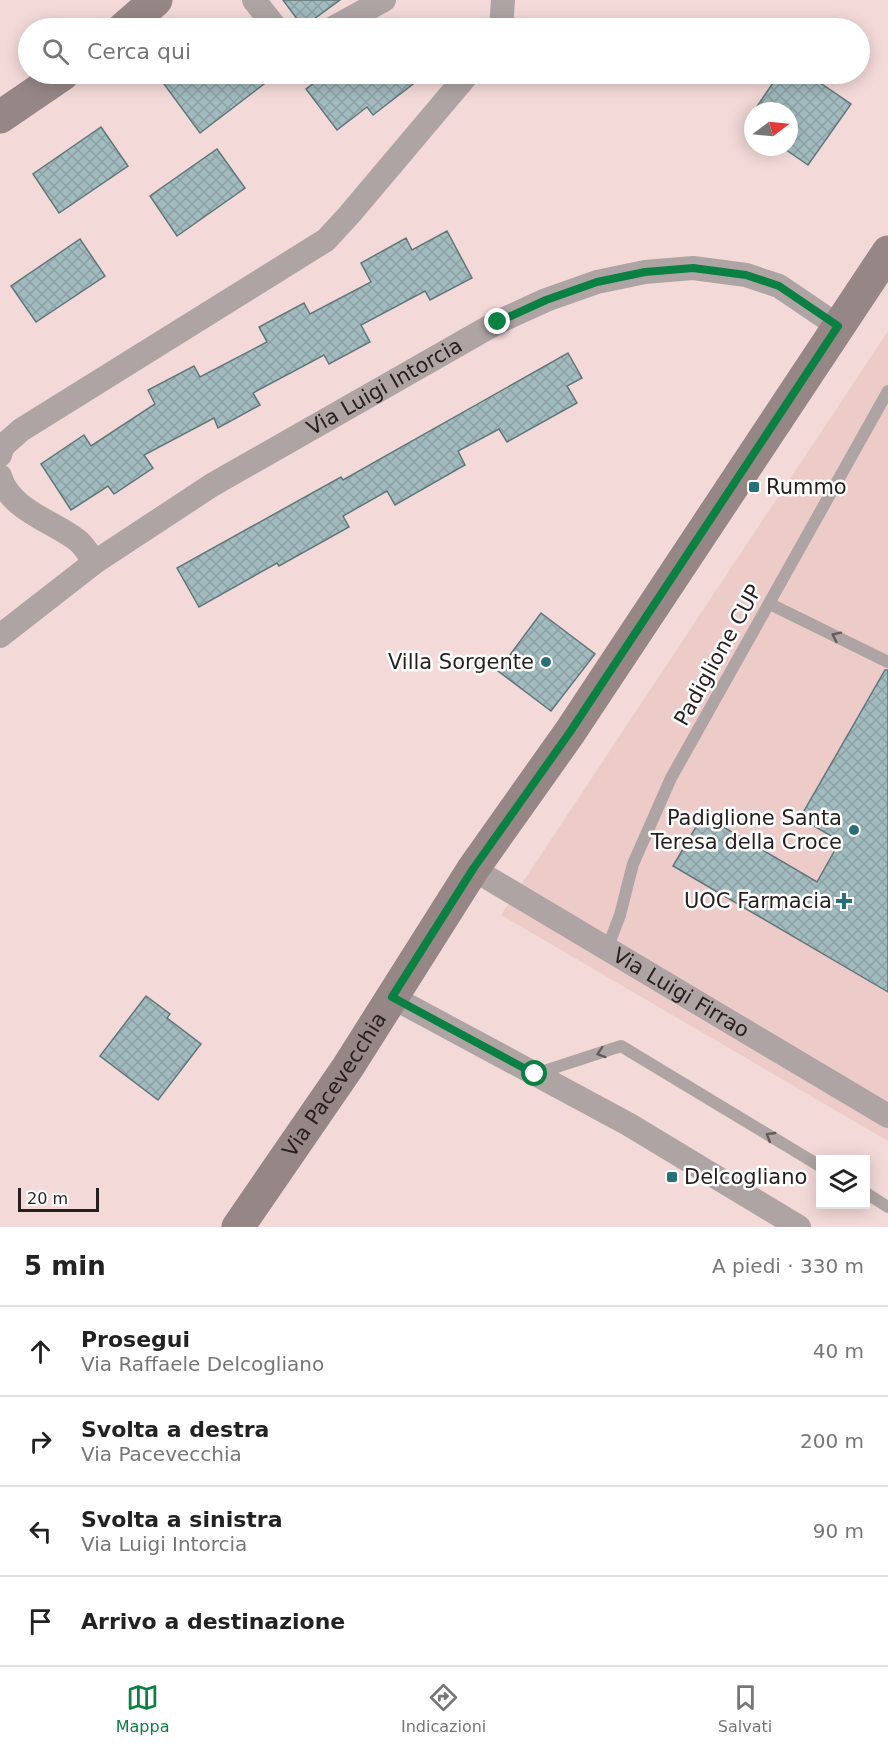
<!DOCTYPE html>
<html lang="it">
<meta charset="utf-8">
<style>
:root{--surface:#fff;--page:#f2f2f2;--text:#222;--muted:#767676;--line:#e0e0e0;--accent:#0b8043}
body{margin:0;font-family:"DejaVu Sans",sans-serif;background:var(--page);color:var(--text)}
.controls{position:absolute;right:18px;bottom:18px;display:grid;overflow:hidden;border-radius:0px;box-shadow:0 3px 15px #0003}
.controls button{width:54px;height:54px;display:grid;place-items:center;padding:0;border:0;border-bottom:2px solid var(--line);background:var(--surface);color:var(--text);font:30px sans-serif}
.compass{position:absolute;left:744px;top:102px;width:54px;height:54px;border-radius:50%;background:var(--surface);box-shadow:0 3px 15px #0003;rotate:74deg}
.scale{position:absolute;left:18px;bottom:15px;width:81px;box-sizing:border-box;padding-left:6px;border:3px solid #271e1e;border-top:0;font-size:16px;line-height:21px;white-space:nowrap;color:#271e1e;-webkit-text-stroke:4px #fff;paint-order:stroke}
.stop{position:absolute;width:18px;height:18px;margin:-14px;border:4px solid #0b8043;border-radius:50%;background:#fff}
.stop.end{background:#0b8043;border-color:#fff;box-shadow:0 2px 6px #0008}
.list{margin:0;padding:0;list-style:none}
h2{display:flex;justify-content:space-between;align-items:center;height:78px;margin:0;padding:0 24px;font-size:26px}
h2 small{font-size:20px;font-weight:400;color:var(--muted)}
.list li{display:grid;grid-template-columns:39px 1fr auto;gap:18px;align-items:center;box-sizing:border-box;height:90px;padding:0 24px;border-top:2px solid var(--line)}
.list b{display:block;font-size:22px;white-space:nowrap}
.list p{margin:0;font-size:20px;white-space:nowrap;color:var(--muted)}
.list em{font-size:20px;font-style:normal;color:var(--muted)}
.icon{flex:none;width:33px;height:33px;fill:none;stroke:currentColor;stroke-width:2;stroke-linecap:round;stroke-linejoin:round}
.map{position:relative;flex:none;width:888px;height:1227px;overflow:hidden}
.search{position:absolute;background:var(--surface);box-shadow:0 3px 15px #0003;left:18px;right:18px;top:18px;height:66px;display:flex;align-items:center;gap:15px;box-sizing:border-box;padding:0 21px;border-radius:33px;color:var(--muted);font-size:22px}
.sheet{height:438px;background:var(--surface)}
nav{display:flex;justify-content:space-around;align-items:center;box-sizing:border-box;height:84px;border-top:2px solid var(--line);background:var(--surface);font-size:16px;color:var(--muted)}
nav a{display:grid;justify-items:center;gap:3px}
nav .on{color:var(--accent)}
.map>svg:first-child{display:block}
.built{fill:#eccbc9}
.building{fill:url(#building-cross-hatch);stroke:#60777a;stroke-width:1.5}
.lines{fill:none;stroke-linecap:round;stroke-linejoin:round}
.lane{stroke:#afa4a4;stroke-width:12}
.street{stroke:#afa4a4;stroke-width:24}
.secondary{stroke:#968786;stroke-width:33}
.oneway{stroke:#645a5a}
.route{stroke:#0b8043;stroke-width:8}
.poi-dot{fill:#27707a;stroke:#fff;stroke-width:2}
.labels{text-anchor:middle;stroke-width:5;stroke-linejoin:round;paint-order:stroke}
.street-label{font-size:21px;fill:#271e1e;stroke:#fff}
.poi-label{font-size:21px;fill:#271e1e;stroke:#fff;text-anchor:end}
</style>
<div class="map">
<svg width="888" height="1227" viewBox="0 0 888 1227">
<defs>
<pattern id="building-cross-hatch" width="8" height="8" patternUnits="userSpaceOnUse" patternTransform="scale(1.5)"><rect width="8" height="8" fill="#a2bbbf"/><path d="M0 0l8 8M0 8l8-8" fill="none" stroke="#8ca0a4"/></pattern>
</defs>
<rect width="100%" height="100%" fill="#f3dad8"/>
<polygon class="built" points="888,331 888,1141 501,915"/>
<g class="building">
<polygon points="283,0 340,0 303,27"/>
<polygon points="179,74 277,74 200,133 164,84"/>
<polygon points="326,74 426,74 373,115 367,107 337,130 306,89"/>
<polygon points="779,74 807,74 851,104 808,165 782,147 789,147 789,111 754,111"/>
<polygon points="101,127 128,166 59,213 33,174"/>
<polygon points="217,149 245,188 177,236 150,196"/>
<polygon points="447,231 472,278 430,300 425,291 361,325 370,342 329,364 324,355 253,393 260,405 218,428 214,418 144,455 153,468 114,494 108,486 71,510 41,464 84,435 91,446 155,404 148,390 194,366 200,377 267,342 259,327 304,303 310,314 371,282 361,263 406,238 412,250"/>
<polygon points="80,239 105,276 36,322 11,286"/>
<polygon points="568,353 582,378 567,386 577,403 507,442 499,429 458,451 465,465 395,505 387,491 343,516 349,527 279,566 277,563 199,607 177,568 341,477 343,480"/>
<polygon points="541,613 595,654 551,711 498,671"/>
<polygon points="885,670 888,670 888,992 673,866 703,815 817,882 840,841 800,818"/>
<polygon points="146,996 170,1014 167,1018 201,1044 158,1100 100,1056"/>
</g>
<g class="lines">
<g class="lane">
<polyline points="770,604 888,662"/>
<polyline points="607,949 620,915 633,864 671,778 888,391"/>
<polyline points="535,1074 621,1046 820,1166"/>
<polyline points="866,1193 888,1207"/>
</g>
<g class="street">
<polyline points="254,0 276,28"/>
<polyline points="333,28 384,0"/>
<polyline points="501,28 503,0"/>
<polyline points="0,455 3,446 21,430 326,240 349,215 468,74"/>
<path d="M0 476C9 509 52 521 77 540 84 545 89 555 95 562"/>
<path id="s1" d="M0 636 95 562 212 485 498 322 546 300 597 282 645 272 693 268 746 275 779 286 838 326"/>
<path id="s2" d="M473 869 888 1116"/>
<polyline points="392,997 628,1124 799,1227"/>
</g>
<g class="secondary">
<polyline points="124,28 156,0"/>
<polyline points="0,117 63,74"/>
<path id="s3" d="M238 1227 348 1067 473 869 570 732 888 252"/>
</g>
</g>
<defs><path id="oneway-chevron" d="M-2-3.5L2.5 0L-2 3.5" fill="none" stroke-width="1.6" stroke-linecap="round" stroke-linejoin="round" transform="scale(1.5)"/></defs>
<g class="oneway">
<use href="#oneway-chevron" transform="translate(836 636) rotate(-154)"/>
<use href="#oneway-chevron" transform="translate(601 1053) rotate(162)"/>
<use href="#oneway-chevron" transform="translate(770 1136) rotate(-149)"/>
</g>
<g class="lines">
<polyline class="route" points="498,322 546,300 597,282 645,272 693,268 746,275 779,286 838,326 570,732 473,869 392,997 535,1074"/>
</g>
<g class="poi-dot">
<rect x="748" y="481" width="12" height="12" rx="3"/>
<circle cx="546" cy="662" r="6"/>
<circle cx="854" cy="830" r="6"/>
<path d="M841 892h6v6h6v6h-6v6h-6v-6h-6v-6h6z"/>
<rect x="666" y="1171" width="12" height="12" rx="3"/>
</g>
<g class="labels">
<g class="street-label">
<text dy="7" stroke="none"><textPath href="#s1" startOffset="459">Via Luigi Intorcia</textPath></text>
<text transform="translate(718 655) rotate(-61)" y="7">Padiglione CUP</text>
<text dy="7" stroke="none"><textPath href="#s2" startOffset="242">Via Luigi Firrao</textPath></text>
<text dy="7" stroke="none"><textPath href="#s3" startOffset="172">Via Pacevecchia</textPath></text>
</g>
<g class="poi-label">
<text x="766" y="494" text-anchor="start">Rummo</text>
<text x="534" y="669">Villa Sorgente</text>
<text x="842" y="825">Padiglione Santa<tspan x="842" dy="24">Teresa della Croce</tspan></text>
<text x="832" y="908">UOC Farmacia</text>
<text x="684" y="1184" text-anchor="start">Delcogliano</text>
</g>
</g>
</svg>
<div class="controls">
<button><svg class="icon" aria-label="layers" viewBox="0 0 24 24"><path d="M12 4l9 5-9 5-9-5zM3 14l9 5 9-5"/></svg></button>
</div>
<svg class="compass" viewBox="-18 -18 36 36"><path d="M0-13l5 13h-10z" fill="#e53935"/><path d="M0 13l5-13h-10z" fill="#767676"/></svg>
<div class="scale">20 m</div>
<div class="stop" style="left:535px;top:1074px"></div>
<div class="stop end" style="left:498px;top:322px"></div>
<div class="search"><svg class="icon" aria-label="search" viewBox="0 0 24 24"><circle cx="10" cy="10" r="6"/><path d="M15 15l6 6"/></svg>Cerca qui</div>
</div>
<section class="sheet">
<h2>5 min<small>A piedi · 330 m</small></h2>
<ul class="list">
<li><svg class="icon" aria-label="ahead" viewBox="0 0 24 24"><path d="M12 20V5M6 11l6-6 6 6"/></svg><div><b>Prosegui</b><p>Via Raffaele Delcogliano</p></div><em>40 m</em></li>
<li><svg class="icon" aria-label="right" viewBox="0 0 24 24"><path d="M7 20v-9h11M14 6l5 5-5 5"/></svg><div><b>Svolta a destra</b><p>Via Pacevecchia</p></div><em>200 m</em></li>
<li><svg class="icon" aria-label="left" viewBox="0 0 24 24"><path d="M17 20v-9H6M10 6l-5 5 5 5"/></svg><div><b>Svolta a sinistra</b><p>Via Luigi Intorcia</p></div><em>90 m</em></li>
<li><svg class="icon" aria-label="arrive" viewBox="0 0 24 24"><path d="M6 21V4h12l-3 4 3 4H6"/></svg><div><b>Arrivo a destinazione</b></div></li>
</ul>
</section>
<nav>
<a class="on"><svg class="icon" aria-label="map" viewBox="0 0 24 24"><path d="M3 6l6-2 6 2 6-2v14l-6 2-6-2-6 2zM9 4v14M15 6v14"/></svg>Mappa</a>
<a><svg class="icon" aria-label="directions" viewBox="0 0 24 24"><path d="M12 3l9 9-9 9-9-9zM9 14v-3h6M13 9l2 2-2 2"/></svg>Indicazioni</a>
<a><svg class="icon" aria-label="saved" viewBox="0 0 24 24"><path d="M7 4h10v16l-5-4-5 4z"/></svg>Salvati</a>
</nav>
